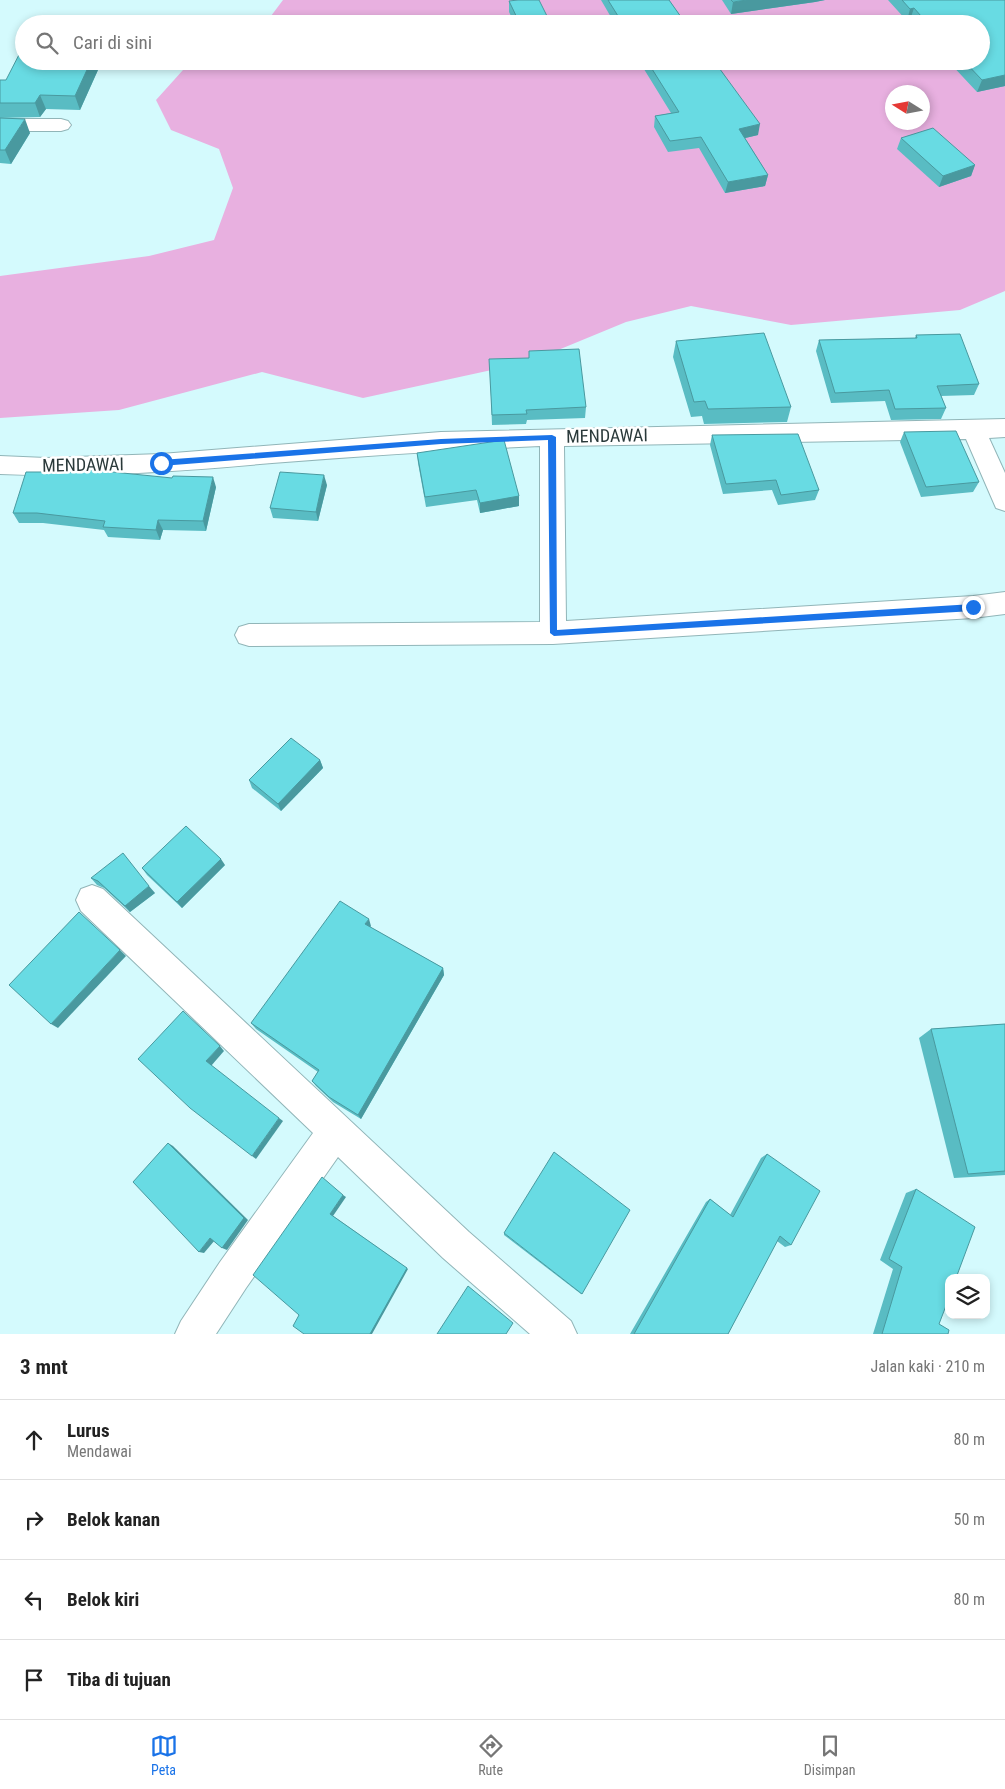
<!DOCTYPE html>
<html lang="id">
<meta charset="utf-8">
<style>
:root{--surface:#fff;--page:#f6f6f6;--text:#222;--muted:#767676;--line:#e0e0e0;--accent:#1a73e8}
body{margin:0;font-family:"Roboto Condensed",sans-serif;background:var(--page);color:var(--text)}
.controls{position:absolute;right:15px;bottom:15px;display:grid;overflow:hidden;border-radius:10px;box-shadow:0 2px 8px #0003}
.controls button{width:45px;height:45px;display:grid;place-items:center;padding:0;border:0;border-bottom:1px solid var(--line);background:var(--surface);color:var(--text);font:25px sans-serif}
.compass{position:absolute;left:885px;top:85px;width:45px;height:45px;border-radius:50%;background:var(--surface);box-shadow:0 2px 8px #0003;rotate:281deg}
.stop{position:absolute;width:15px;height:15px;margin:-11px;border:4px solid #1a73e8;border-radius:50%;background:#fff}
.stop.end{background:#1a73e8;border-color:#fff;box-shadow:0 1px 5px #0008}
.list{margin:0;padding:0;list-style:none}
h2{display:flex;justify-content:space-between;align-items:center;height:65px;margin:0;padding:0 20px;font-size:21px}
h2 small{font-size:16px;font-weight:400;color:var(--muted)}
.list li{display:grid;grid-template-columns:32px 1fr auto;gap:15px;align-items:center;box-sizing:border-box;height:80px;padding:0 20px;border-top:1px solid var(--line)}
.list b{display:block;font-size:19px;white-space:nowrap}
.list p{margin:0;font-size:16px;white-space:nowrap;color:var(--muted)}
.list em{font-size:16px;font-style:normal;color:var(--muted)}
.icon{flex:none;width:28px;height:28px;fill:none;stroke:currentColor;stroke-width:2;stroke-linecap:round;stroke-linejoin:round}
.map{position:relative;flex:none;width:1005px;height:1334px;overflow:hidden}
.search{position:absolute;background:var(--surface);box-shadow:0 2px 8px #0003;left:15px;right:15px;top:15px;height:55px;display:flex;align-items:center;gap:12px;box-sizing:border-box;padding:0 18px;border-radius:28px;color:var(--muted);font-size:19px}
.sheet{height:385px;background:var(--surface)}
nav{display:flex;justify-content:space-around;align-items:center;box-sizing:border-box;height:70px;border-top:1px solid var(--line);background:var(--surface);font-size:14px;color:var(--muted)}
nav a{display:grid;justify-items:center;gap:2px}
nav .on{color:var(--accent)}
.map>svg:first-child{display:block}
.green{fill:#e8b0e0;fill-rule:evenodd}
.lines{fill:none;stroke-linecap:round;stroke-linejoin:round}
.minor-casing{stroke:#91b5b8;stroke-width:2}
.minor{fill:#fff;fill-rule:evenodd}
.wall{fill:#59bcc3}
.shaded-wall{fill:#49999f}
.building{fill:#68dbe3;stroke:#49999f}
.route{fill:#1a73e8}
.labels{text-anchor:middle;stroke-width:5;stroke-linejoin:round;paint-order:stroke}
.street-label{font-size:18px;fill:#2a393a;stroke:#fff}
</style>
<div class="map">
<svg width="1005" height="1334" viewBox="0 0 1005 1334">
<rect width="100%" height="100%" fill="#d4fafd"/>
<path class="green" d="M283 0H1005V291L960 310 791 325 691 306 626 322 529 362 363 398 262 372 119 410 0 418V276L149 256 214 240 233 188 219 149 171 130 156 100 183 70 202 61H981V24H265ZM892 92H922V122H892Z"/>
<g class="lines">
<defs>
<g id="minor">
<polygon points="0,119 61,119 68,121 71,125 68,129 61,131 0,131"/>
<path d="M1005 419V437L989 438 1005 473V511L996 508 966 439 564 446 566 621 973 596 1005 592V614L973 618 553 644 249 646 239 643 235 635 239 627 249 624 540 622V446C450 450 361 456 272 463 181 471 91 478 0 474V456L46 458 161 454 441 432Z"/>
<polygon points="92,885 103,889 469,1232 571,1321 577,1334 530,1334 443,1258 338,1157 246,1288 216,1334 175,1334 181,1321 220,1262 313,1133 81,911 76,900 81,889"/>
</g>
</defs>
<use href="#minor" class="minor-casing"/>
<use href="#minor" class="minor"/>
</g>
<g class="wall">
<polygon points="601,0 669,0 686,24 615,24"/>
<polygon points="722,0 825,0 815,2 731,14"/>
<polygon points="888,0 1005,0 1005,86 977,92 948,61 981,61 981,24 913,24 910,20 907,21"/>
<polygon points="509,1 551,24 515,24 509,12"/>
<polygon points="102,61 80,110 46,109 40,117 0,118 0,80 6,80"/>
<polygon points="639,61 714,61 758,135 745,138 768,175 765,186 725,193 699,148 668,152 654,127 655,116 671,113"/>
<polygon points="0,118 30,133 11,164 0,163"/>
<polygon points="901,138 975,165 971,176 939,187 897,149"/>
<polygon points="916,335 979,384 974,395 941,396 946,408 941,419 891,420 885,401 831,403 816,351 819,340 915,338"/>
<polygon points="676,341 791,407 787,422 704,424 702,416 691,417 673,357"/>
<polygon points="529,351 586,407 585,418 527,420 526,424 492,425 490,370 529,358"/>
<polygon points="904,432 979,482 973,492 921,497 900,442"/>
<polygon points="712,435 819,490 815,500 778,505 772,490 723,494 710,445"/>
<polygon points="417,453 519,496 519,506 480,513 477,500 426,507 418,463"/>
<polygon points="327,485 318,521 273,518 270,508"/>
<polygon points="216,487 206,531 163,530 160,540 108,537 104,530 43,523 19,523 13,513"/>
<polygon points="320,760 323,768 281,811 252,788 249,780"/>
<polygon points="225,865 182,908 147,875 142,868"/>
<polygon points="91,878 155,893 130,912 104,888 97,885"/>
<polygon points="371,926 370,927 443,968 444,975 361,1119 333,1102 316,1086 312,1081 318,1072 256,1029 251,1023"/>
<polygon points="1005,1024 1005,1175 954,1178 919,1038 931,1029"/>
<polygon points="767,1154 791,1245 785,1247 777,1241 728,1334 630,1334 706,1202 710,1199 730,1215 761,1158"/>
<polygon points="916,1189 939,1324 948,1334 873,1334 893,1269 880,1260 906,1193"/>
<polygon points="504,1233 582,1294 581,1294 504,1235"/>
</g>
<g class="shaded-wall">
<polygon points="747,0 825,0 815,2 731,14 733,2"/>
<polygon points="914,8 910,20 907,21 910,9"/>
<polygon points="91,61 102,61 80,110 75,96"/>
<polygon points="1005,75 1005,86 977,92 982,80"/>
<polygon points="40,95 46,109 40,117 35,103"/>
<polygon points="25,119 30,133 11,164 5,150"/>
<polygon points="760,124 758,135 737,140 739,129"/>
<polygon points="975,165 971,176 939,187 943,176"/>
<polygon points="768,175 765,186 725,193 728,182"/>
<polygon points="324,475 327,485 318,521 316,512"/>
<polygon points="213,477 216,487 206,531 203,521"/>
<polygon points="519,496 519,506 480,513 480,503"/>
<polygon points="158,520 163,530 160,540 156,530"/>
<polygon points="320,760 323,768 281,811 278,804"/>
<polygon points="221,859 225,865 182,908 177,902"/>
<polygon points="149,886 155,893 130,912 125,906"/>
<polygon points="369,919 371,926 367,932 365,924"/>
<polygon points="120,950 126,956 58,1028 51,1024"/>
<polygon points="443,968 444,975 361,1119 358,1115"/>
<polygon points="220,1046 224,1051 211,1066 206,1061"/>
<polygon points="279,1118 283,1121 256,1159 252,1156"/>
<polygon points="168,1143 173,1146 248,1220 227,1250 222,1248"/>
<polygon points="343,1195 346,1197 333,1216 408,1269 372,1334 370,1334 330,1214"/>
<polygon points="210,1238 215,1240 204,1253 199,1252"/>
</g>
<g class="building">
<polygon points="518,0 539,0 551,24 520,24 509,1"/>
<polygon points="608,0 669,0 686,24 623,24"/>
<polygon points="731,0 747,0 733,2"/>
<polygon points="902,0 1005,0 1005,75 982,80 964,61 981,61 981,24 928,24 914,8 910,9"/>
<polygon points="37,20 108,23 108,24 35,24"/>
<polygon points="24,45 24,61 91,61 75,96 40,95 35,103 0,103 0,80 6,80"/>
<polygon points="647,61 714,61 760,124 739,129 768,175 728,182 701,137 670,141 655,116 679,112"/>
<polygon points="0,118 25,119 5,150 0,150"/>
<polygon points="933,128 975,165 943,176 901,138"/>
<polygon points="764,333 791,407 708,409 705,401 694,402 676,341"/>
<polygon points="960,334 979,384 937,386 946,408 895,409 889,390 835,393 819,340 917,338 916,335"/>
<polygon points="579,349 586,407 526,410 527,414 492,415 489,359 529,358 529,351"/>
<polygon points="956,431 979,482 926,487 904,432"/>
<polygon points="798,434 819,490 781,495 776,480 726,484 712,435"/>
<polygon points="504,440 519,496 480,503 476,490 425,497 417,453"/>
<polygon points="73,468 172,478 173,476 213,477 203,521 158,520 156,530 103,527 105,521 37,513 13,513 26,472 72,472"/>
<polygon points="280,472 324,475 316,512 270,508"/>
<polygon points="291,738 320,760 278,804 249,780"/>
<polygon points="186,826 221,859 177,902 142,868"/>
<polygon points="123,853 149,886 125,906 98,881 91,878"/>
<polygon points="340,901 369,919 365,924 443,968 358,1115 329,1097 312,1081 319,1070 251,1023"/>
<polygon points="79,912 120,950 51,1024 9,985"/>
<polygon points="183,1011 220,1046 206,1061 279,1118 252,1156 190,1108 138,1059"/>
<polygon points="1005,1024 1005,1171 968,1174 931,1029"/>
<polygon points="168,1143 244,1218 222,1248 210,1238 199,1252 133,1182"/>
<polygon points="554,1152 630,1210 582,1294 504,1233"/>
<polygon points="767,1154 820,1191 791,1245 780,1236 728,1334 634,1334 710,1199 733,1217"/>
<polygon points="322,1177 343,1195 330,1214 407,1268 370,1334 304,1334 293,1326 299,1315 253,1275"/>
<polygon points="916,1189 975,1227 956,1278 949,1278 949,1298 939,1324 949,1330 948,1334 882,1334 902,1267 889,1259"/>
<polygon points="468,1286 513,1323 506,1334 437,1334"/>
</g>
<polygon class="route" points="552,435 556,437 557,630 973,604 977,607 973,611 554,636 550,633 548,440 441,444 161,466 158,463 161,460 441,439"/>
<g class="labels">
<g class="street-label">
<text transform="translate(607 436) rotate(-1)" y="6">MENDAWAI</text>
<text transform="translate(83 465) rotate(-1)" y="6">MENDAWAI</text>
</g>
</g>
</svg>
<div class="controls">
<button><svg class="icon" aria-label="layers" viewBox="0 0 24 24"><path d="M12 4l9 5-9 5-9-5zM3 14l9 5 9-5"/></svg></button>
</div>
<svg class="compass" viewBox="-18 -18 36 36"><path d="M0-13l5 13h-10z" fill="#e53935"/><path d="M0 13l5-13h-10z" fill="#767676"/></svg>
<div class="stop" style="left:161px;top:463px"></div>
<div class="stop end" style="left:973px;top:607px"></div>
<div class="search"><svg class="icon" aria-label="search" viewBox="0 0 24 24"><circle cx="10" cy="10" r="6"/><path d="M15 15l6 6"/></svg>Cari di sini</div>
</div>
<section class="sheet">
<h2>3 mnt<small>Jalan kaki · 210 m</small></h2>
<ul class="list">
<li><svg class="icon" aria-label="ahead" viewBox="0 0 24 24"><path d="M12 20V5M6 11l6-6 6 6"/></svg><div><b>Lurus</b><p>Mendawai</p></div><em>80 m</em></li>
<li><svg class="icon" aria-label="right" viewBox="0 0 24 24"><path d="M7 20v-9h11M14 6l5 5-5 5"/></svg><div><b>Belok kanan</b></div><em>50 m</em></li>
<li><svg class="icon" aria-label="left" viewBox="0 0 24 24"><path d="M17 20v-9H6M10 6l-5 5 5 5"/></svg><div><b>Belok kiri</b></div><em>80 m</em></li>
<li><svg class="icon" aria-label="arrive" viewBox="0 0 24 24"><path d="M6 21V4h12l-3 4 3 4H6"/></svg><div><b>Tiba di tujuan</b></div></li>
</ul>
</section>
<nav>
<a class="on"><svg class="icon" aria-label="map" viewBox="0 0 24 24"><path d="M3 6l6-2 6 2 6-2v14l-6 2-6-2-6 2zM9 4v14M15 6v14"/></svg>Peta</a>
<a><svg class="icon" aria-label="directions" viewBox="0 0 24 24"><path d="M12 3l9 9-9 9-9-9zM9 14v-3h6M13 9l2 2-2 2"/></svg>Rute</a>
<a><svg class="icon" aria-label="saved" viewBox="0 0 24 24"><path d="M7 4h10v16l-5-4-5 4z"/></svg>Disimpan</a>
</nav>
